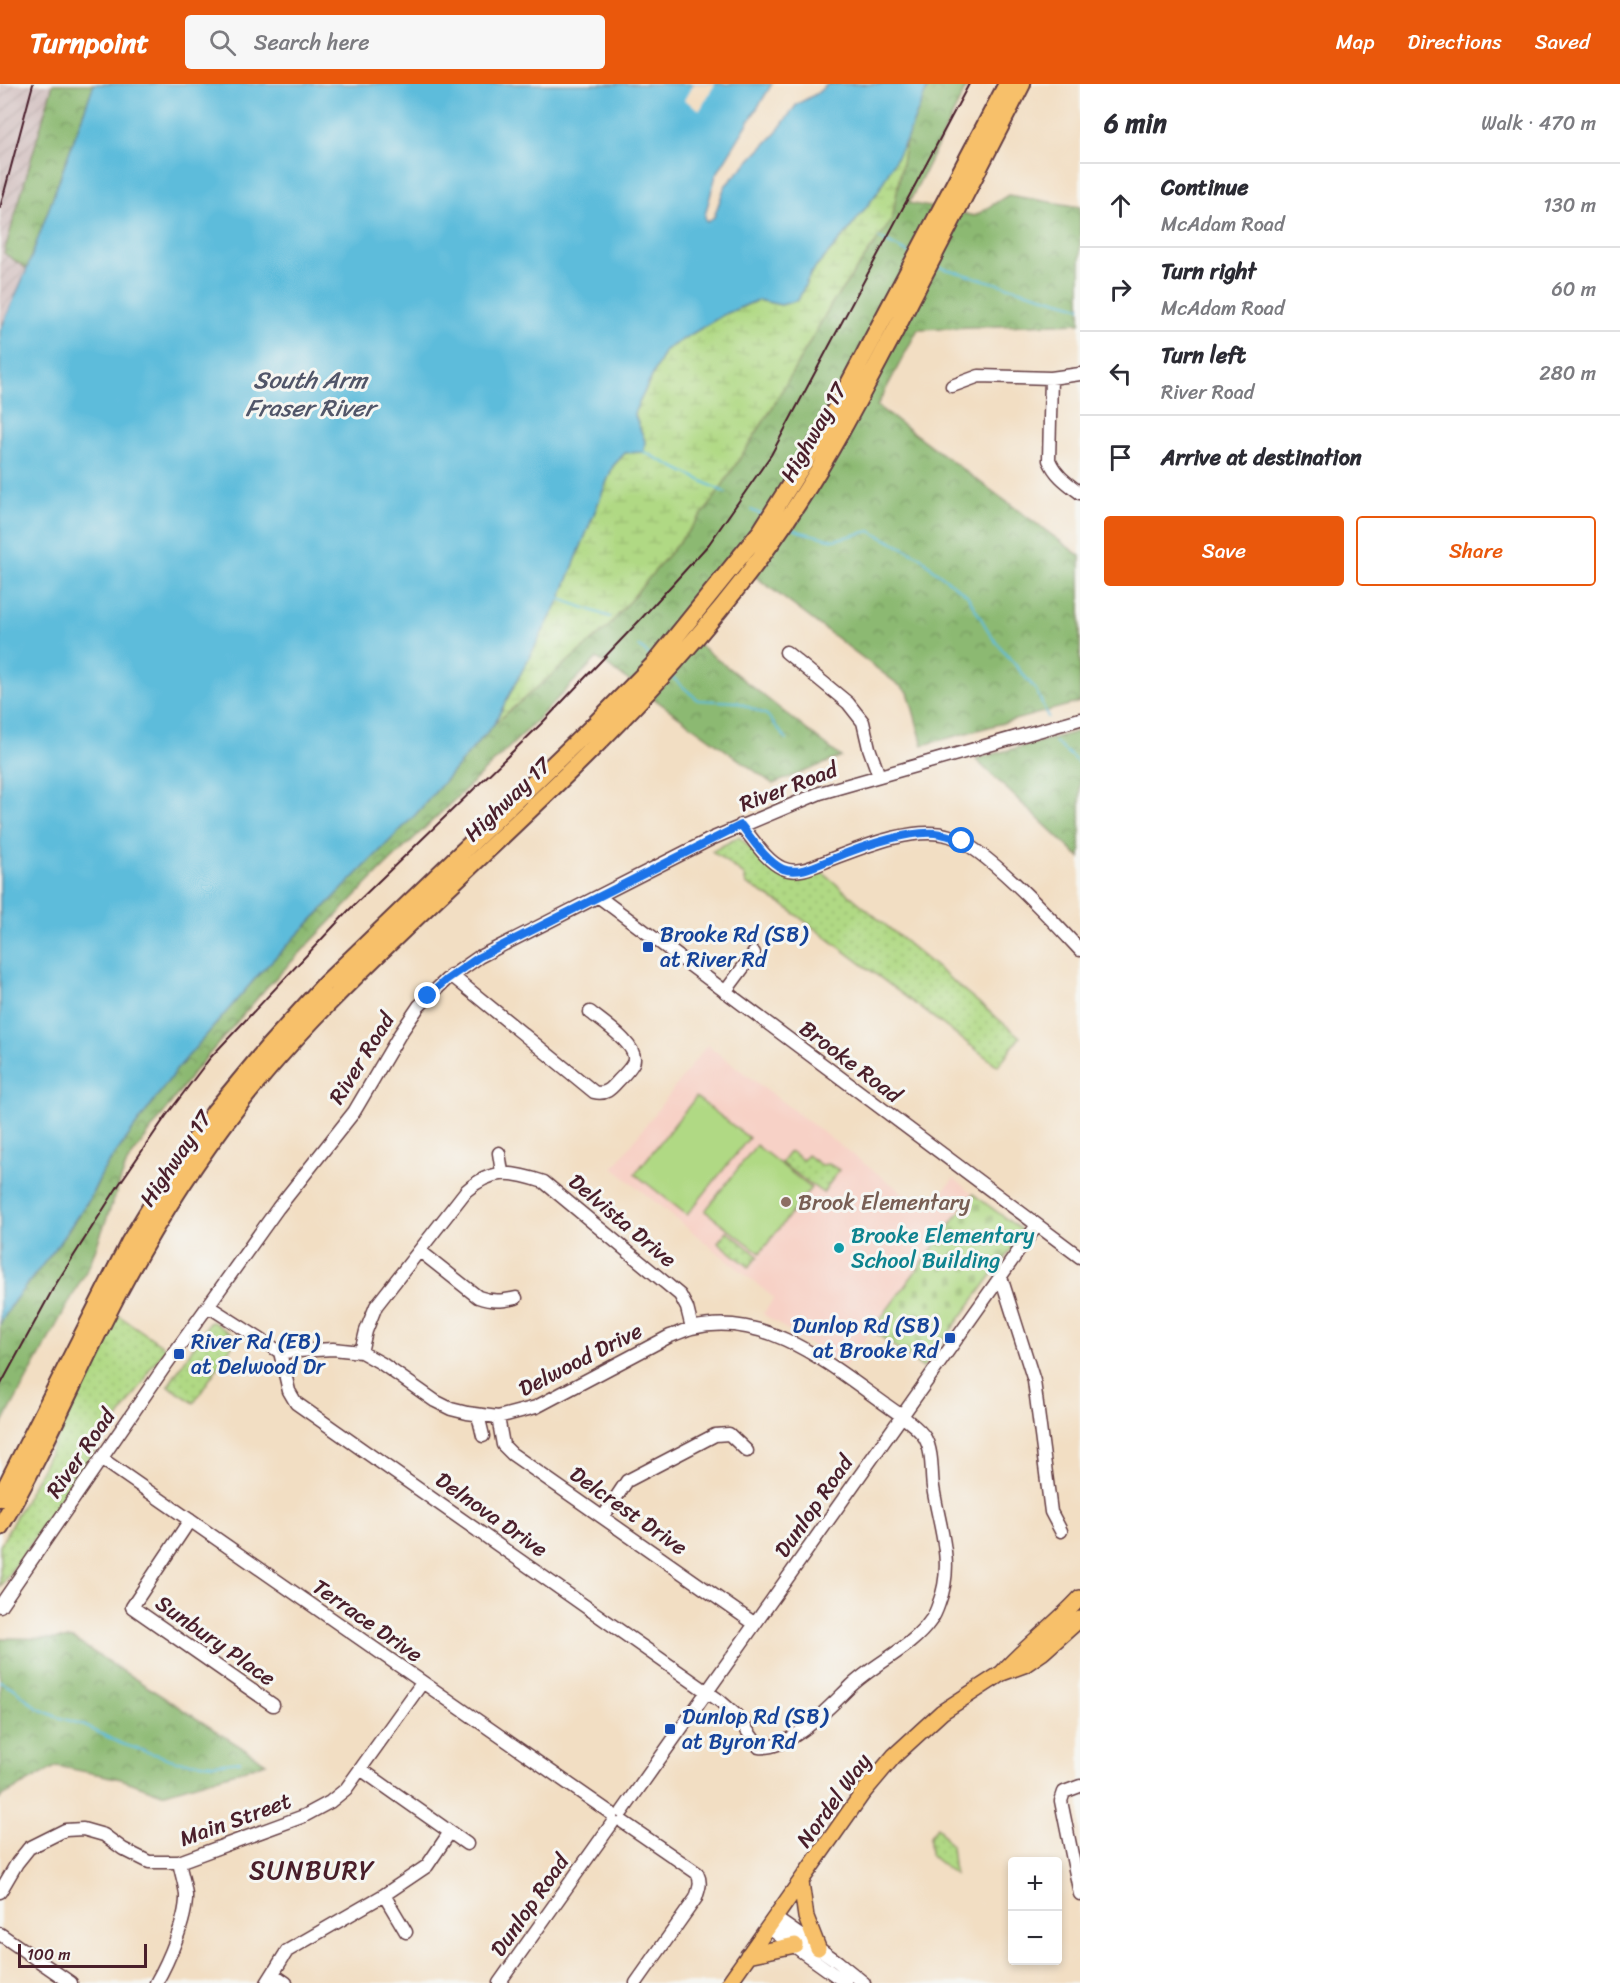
<!DOCTYPE html>
<meta charset="utf-8">
<style>
:root{--surface:#fff;--page:#f7f7f7;--text:#2b2b33;--muted:#7c7c81;--line:#e1e1e2;--accent:#ea580c}
body{margin:0;font-family:Sriracha,sans-serif;background:var(--page);color:var(--text)}
.controls{position:absolute;right:18px;bottom:18px;display:grid;overflow:hidden;border-radius:6px;box-shadow:0 3px 9px #0003}
.controls button{width:54px;height:54px;display:grid;place-items:center;padding:0;border:0;border-bottom:2px solid var(--line);background:var(--surface);color:var(--text);font:30px sans-serif}
.scale{position:absolute;left:18px;bottom:15px;width:129px;box-sizing:border-box;padding-left:6px;border:3px solid #4a1f2b;border-top:0;font-size:16px;line-height:21px;white-space:nowrap;color:#4a1f2b;-webkit-text-stroke:4px #f6f6f2;paint-order:stroke}
.stop{position:absolute;width:18px;height:18px;margin:-14px;border:4px solid #1a73e8;border-radius:50%;background:#fff}
.stop.end{background:#1a73e8;border-color:#fff;box-shadow:0 2px 6px #0008}
.list{margin:0;padding:0;list-style:none}
h2{display:flex;justify-content:space-between;align-items:center;height:78px;margin:0;padding:0 24px;font-size:26px}
h2 small{font-size:20px;font-weight:400;color:var(--muted)}
.list li{display:grid;grid-template-columns:39px 1fr auto;gap:18px;align-items:center;box-sizing:border-box;height:84px;padding:0 24px;border-top:2px solid var(--line)}
.list b{display:block;font-size:22px;white-space:nowrap}
.list p{margin:0;font-size:20px;white-space:nowrap;color:var(--muted)}
.list em{font-size:20px;font-style:normal;color:var(--muted)}
.actions{display:flex;gap:12px;padding:18px 24px}
.actions a{flex:1;padding:14px 0;border:2px solid var(--accent);border-radius:6px;text-align:center;font-size:21px;color:var(--accent)}
.actions .main{background:var(--accent);color:#fff}
.icon{flex:none;width:33px;height:33px;fill:none;stroke:currentColor;stroke-width:2;stroke-linecap:round;stroke-linejoin:round}
.map{position:relative;flex:none;width:1080px;height:1899px;overflow:hidden}
header{display:flex;align-items:center;gap:36px;box-sizing:border-box;height:84px;padding:0 30px;background:var(--accent);color:#fff}
header strong{font-size:28px}
nav{display:flex;gap:33px;margin-inline-start:auto;font-size:21px}
.search{width:420px;height:54px;background:var(--page);display:flex;align-items:center;gap:15px;box-sizing:border-box;padding:0 21px;border-radius:6px;color:var(--muted);font-size:22px}
main{display:flex}
aside{flex:1;background:var(--surface)}
.map>svg:first-child{display:block}
.built{fill:#f7d1c6}
.industrial{fill:url(#industrial-furrows)}
.green{fill:url(#green-dots);stroke:#7d7c58;stroke-width:1.5}
.forest{fill:url(#forest-crowns);stroke:#6b6c4e;stroke-width:1.5}
.wetland{fill:url(#wetland-marsh);stroke:#7d7c58;stroke-width:1.5}
.cemetery{fill:url(#cemetery-stones);stroke:#7d7c58;stroke-width:1.5}
.pitch{fill:#b0d984;stroke:#7d7c58;stroke-width:1.5}
.water{fill:#5dbcdb;stroke:#546e83;stroke-width:1.5}
.pier{fill:#f2dec3}
.lines{fill:none;stroke-linecap:round;stroke-linejoin:round}
.stream{stroke:#5dbcdb;stroke-width:2}
.minor-casing{stroke:#633c42;stroke-width:15}
.major-casing{stroke:#633c42;stroke-width:18}
.highway-casing{stroke:#633c42;stroke-width:20}
.minor{stroke:#fff;stroke-width:12}
.major{stroke:#f7c06b;stroke-width:15}
.highway{stroke:#f7c06b;stroke-width:16}
.rail{stroke:#4a1f2b;stroke-width:2}
.route{stroke:#1a73e8;stroke-width:8}
.transit-dot{fill:#1a4fb4;stroke:#f6f6f2;stroke-width:2}
.education-dot{fill:#8d6e63;stroke:#f6f6f2;stroke-width:2}
.culture-dot{fill:#0f9aa8;stroke:#f6f6f2;stroke-width:2}
.labels{text-anchor:middle;stroke-width:6;stroke-linejoin:round;paint-order:stroke}
.street-label{font-size:22px;fill:#4a1f2b;stroke:#f6f6f2}
.transit-label{font-size:22px;fill:#164399;stroke:#f6f6f2;text-anchor:start}
.education-label{font-size:22px;fill:#785e54;stroke:#f6f6f2;text-anchor:start}
.culture-label{font-size:22px;fill:#0d838f;stroke:#f6f6f2;text-anchor:start}
.water-label{font-size:24px;font-style:italic;fill:#515669;stroke:#f6f6f2}
.quarter-label{font-size:26px;letter-spacing:1.5px;fill:#4a1f2b;stroke:#f6f6f2}
</style>
<header>
<strong>Turnpoint</strong>
<div class="search"><svg class="icon" aria-label="search" viewBox="0 0 24 24"><circle cx="10" cy="10" r="6"/><path d="M15 15l6 6"/></svg>Search here</div>
<nav><a>Map</a><a>Directions</a><a>Saved</a></nav>
</header>
<main>
<div class="map">
<svg width="1080" height="1899" viewBox="0 0 1080 1899">
<defs>
<pattern id="industrial-furrows" width="10" height="10" patternUnits="userSpaceOnUse" patternTransform="scale(1.5)"><rect width="10" height="10" fill="#d2bfbf"/><path d="M-1 1l2-2M0 10L10 0M9 11l2-2" fill="none" stroke="#b6a4a4"/></pattern>
<pattern id="green-dots" width="8" height="8" patternUnits="userSpaceOnUse" patternTransform="scale(1.5)"><rect width="8" height="8" fill="#b0d984"/><path d="M2 2h.1M6 6h.1" fill="none" stroke="#99ba72" stroke-width="1.8" stroke-linecap="round"/></pattern>
<pattern id="forest-crowns" width="20" height="18" patternUnits="userSpaceOnUse" patternTransform="scale(1.5)"><rect width="20" height="18" fill="#8cb972"/><path d="M2 6a3 3 0 1 1 6 0M12 15a3 3 0 1 1 6 0" fill="none" stroke="#74965e"/></pattern>
<pattern id="wetland-marsh" width="20" height="14" patternUnits="userSpaceOnUse" patternTransform="scale(1.5)"><rect width="20" height="14" fill="#b0d984"/><path d="M1 5h8M5 5V1M11 12h8M15 12V8" fill="none" stroke="#99ba72"/></pattern>
<pattern id="cemetery-stones" width="16" height="16" patternUnits="userSpaceOnUse" patternTransform="scale(1.5)"><rect width="16" height="16" fill="#b0d984"/><path d="M2 7V4a2 2 0 0 1 4 0v3zM10 15v-3a2 2 0 0 1 4 0v3z" fill="#99ba72"/></pattern>
</defs>
<rect width="100%" height="100%" fill="#f6f6f2"/>
<filter id="ink" filterUnits="userSpaceOnUse"><feTurbulence type="fractalNoise" baseFrequency=".0167" numOctaves="2"/><feDisplacementMap in="SourceGraphic" scale="12" xChannelSelector="R" yChannelSelector="G"/><feConvolveMatrix kernelMatrix="1 2 1 2 8 2 1 2 1" color-interpolation-filters="sRGB"/></filter>
<filter id="wash" filterUnits="userSpaceOnUse"><feTurbulence type="fractalNoise" baseFrequency=".008" numOctaves="4" result="noise"/><feDisplacementMap in="SourceGraphic" scale="24" xChannelSelector="R" yChannelSelector="G"/><feGaussianBlur stdDeviation="1.35" result="paint"/><feColorMatrix in="noise" values="0 0 0 0 0 0 0 0 0 0 0 0 0 0 0 0 0 1.4 0 .05"/><feComposite in="paint" operator="in"/></filter>
<g filter="url(#wash)">
<rect width="100%" height="100%" fill="#f2dec3"/>
<path class="built" d="M707,961L926,1126L954,1094L973,1110L844,1283L763,1230L774,1214L613,1084Z"/>
<path class="industrial" d="M0,0H53L4,169L27,185L0,247Z"/>
<path class="green" d="M739,753C754,766 772,792 793,792C803,792 813,790 823,789L1020,953L998,982L783,821L746,800L744,791L712,767Z
M790,1067L803,1076L807,1071L821,1081L829,1080L839,1086L823,1109L781,1079Z
M727,1147L758,1172L749,1183L718,1158Z
M118,1231L166,1264L149,1286L145,1296L0,1503V1462L42,1384Z
M213,1238L237,1254L194,1319L168,1302L209,1239Z
M937,1743L951,1761L954,1790L930,1771V1752Z"/>
<path class="forest" d="M53,0H94L27,185L4,169Z
M929,0H968L909,119L975,132L1008,111L1080,123V239L918,245L877,322L1080,472V618L923,661L908,608L728,472L674,541L841,673L773,700L597,574L522,651L381,786L266,904L193,989L127,1079L90,1180L0,1344V1240L14,1217L55,1165L90,1115L103,1087L177,985L260,889L416,730L494,640L607,544L709,422L769,329L832,219L892,136L906,56Z
M1080,647V774L975,675Z
M0,1554L73,1555L266,1679L162,1710L121,1695L57,1682L4,1711L0,1716Z"/>
<path class="wetland" d="M906,56L892,136L832,219L769,329L709,422L607,544L494,640L560,515L613,382L625,369L645,357L634,329L665,266L723,231L758,216L781,221L798,216L811,189L848,147L877,109Z"/>
<path class="cemetery" d="M973,1110L1024,1148L923,1284L872,1246Z"/>
<path class="pitch" d="M696,1013L749,1054L687,1131L635,1090Z
M756,1061L811,1104L760,1169L705,1127Z"/>
<path class="water" d="M94,0H772L716,91L705,131V136L707,138L714,133L725,102L775,50L797,20L816,10L828,0H929L906,56L877,109L848,147L811,189L798,216L781,221L758,216L723,231L665,266L634,329L645,357L644,368L625,369L613,382L560,515L494,640L416,730L260,889L177,985L103,1087L90,1114L55,1165L14,1217L0,1240V247L27,185Z"/>
<path class="pier" d="M693,0H715L700,26L684,16Z"/>
<g class="lines">
<path class="stream" d="M879,154L909,169
M935,182L1080,223
M644,368L726,409
M751,426L762,431
M789,443L801,448L834,456L870,447L921,473L934,486L967,511L992,553L1036,606L1048,633
M560,515L610,533
M639,562L650,572
M672,593L698,616L737,618L767,631L787,656
M1055,658L1080,680
M0,1597L15,1605L37,1624L57,1633L81,1640L122,1660L176,1677L214,1680L240,1677"/>
</g>
</g>
<g filter="url(#ink)">
<g class="lines">
<defs>
<path id="minor" d="M1051,294L1049,376C1056,392 1067,399 1080,409
M952,302L979,292L1051,294L1080,290
M786,568L848,619L863,638L869,664L879,692
M741,741C753,755 765,776 782,784C800,792 818,780 834,774C865,762 917,741 950,752C986,764 1052,836 1080,866
M599,813L1080,1173
M451,891L594,1008C606,1011 611,1005 618,997C623,992 630,985 633,979C641,963 601,937 590,928
M725,908L754,869
M499,1069L502,1088
M420,1167L478,1213C492,1218 502,1217 516,1214
M1001,1193L1034,1297L1051,1428L1061,1447
M208,1222L280,1268L333,1265L361,1268L381,1279L435,1317L451,1325L467,1329L498,1333L536,1323L670,1252C677,1250 684,1246 692,1244C772,1224 841,1291 902,1332C910,1339 920,1345 925,1354C933,1368 931,1388 933,1403C939,1443 955,1479 939,1519C937,1525 935,1531 931,1536C911,1565 876,1578 851,1602C829,1623 791,1666 759,1663L736,1631L720,1617L296,1319L289,1307L280,1268
M361,1268L366,1247L376,1222L466,1107C492,1084 512,1087 544,1098L680,1211L687,1224L692,1244
M478,1331L483,1352
M498,1333L503,1361L512,1370L755,1540
M102,1375L612,1730
M603,1433L627,1397L715,1351L729,1350L747,1367
M190,1436L132,1523L273,1621
M0,1522L165,1282L278,1124L354,1028L400,950L419,922L446,896L479,873L711,755L820,709L1080,635
M1080,1702L1064,1708L1061,1717L1080,1810
M622,1728L1037,1141
M623,1738L697,1789C702,1799 699,1804 696,1814L636,1899
M450,1748L467,1760
M0,1808L17,1779L29,1764L65,1746L83,1745L104,1751L123,1765L149,1778H179L304,1732L330,1718L346,1705L422,1599
M384,1811L406,1848
M775,1834L838,1878L864,1899
M769,1844L846,1899
M0,1850L71,1899
M273,1890L286,1899
M156,1899C168,1878 187,1835 186,1811C185,1800 181,1789 179,1778
M267,1899L287,1867L384,1811L427,1782L450,1748L362,1686
M499,1899L613,1738"/>
<path id="major" d="M1002,1589C1026,1562 1055,1541 1080,1514
M801,1798L806,1833L818,1864
M748,1871L795,1861
M729,1899L862,1710L894,1672L942,1628L1002,1589L1024,1581L1043,1568L1080,1535"/>
<path id="highway" d="M0,1414L129,1159L160,1108L215,1027L268,963L325,900L594,641L653,581L761,447L824,347L1007,0
M0,1443C44,1368 77,1288 117,1211C152,1145 192,1081 238,1022C293,951 358,889 423,827C518,737 616,648 701,548C736,507 769,464 798,419C834,364 864,305 895,247C938,165 979,82 1022,0"/>
</defs>
<use href="#minor" class="minor-casing"/>
<use href="#major" class="major-casing"/>
<use href="#highway" class="highway-casing"/>
<use href="#minor" class="minor"/>
<use href="#major" class="major"/>
<use href="#highway" class="highway"/>
<path class="rail" d="M0,124L33,0
M0,1302L54,1203L120,1099L166,1032L210,974L349,826L541,640L640,536L709,460L771,371L969,0"/>
</g>
</g>
<g class="lines" filter="url(#ink)">
<path class="route" d="M428,912L446,896L479,873L741,741C752,755 766,777 783,785C799,791 817,781 832,775C861,763 904,747 935,749C945,750 953,753 962,757"/>
</g>
<g class="transit-dot">
<rect x="642" y="857" width="12" height="12" rx="3"/>
<rect x="944" y="1248" width="12" height="12" rx="3"/>
<rect x="173" y="1264" width="12" height="12" rx="3"/>
<rect x="664" y="1639" width="12" height="12" rx="3"/>
</g>
<circle class="education-dot" cx="786" cy="1118" r="6"/>
<circle class="culture-dot" cx="839" cy="1164" r="6"/>
<g class="labels">
<g class="street-label">
<text transform="translate(813 348) rotate(-60)" y="8">Highway 17</text>
<text transform="translate(788 702) rotate(-21)" y="8">River Road</text>
<text transform="translate(507 715) rotate(-44)" y="8">Highway 17</text>
<text transform="translate(361 974) rotate(-58)" y="8">River Road</text>
<text transform="translate(851 977) rotate(37)" y="8">Brooke Road</text>
<text transform="translate(175 1074) rotate(-56)" y="8">Highway 17</text>
<text transform="translate(623 1136) rotate(40)" y="8">Delvista Drive</text>
<text transform="translate(580 1275) rotate(-27)" y="8">Delwood Drive</text>
<text transform="translate(80 1369) rotate(-55)" y="8">River Road</text>
<text transform="translate(813 1422) rotate(-55)" y="8">Dunlop Road</text>
<text transform="translate(629 1426) rotate(35)" y="8">Delcrest Drive</text>
<text transform="translate(492 1430) rotate(35)" y="8">Delnova Drive</text>
<text transform="translate(368 1536) rotate(35)" y="8">Terrace Drive</text>
<text transform="translate(216 1556) rotate(35)" y="8">Sunbury Place</text>
<text transform="translate(833 1716) rotate(-54)" y="8">Nordel Way</text>
<text transform="translate(235 1735) rotate(-20)" y="8">Main Street</text>
<text transform="translate(529 1821) rotate(-55)" y="8">Dunlop Road</text>
</g>
<g class="transit-label">
<text x="660" y="858">Brooke Rd (SB)<tspan x="660" dy="25">at River Rd</tspan></text>
<text x="938" y="1249" text-anchor="end">Dunlop Rd (SB)<tspan x="938" dy="25">at Brooke Rd</tspan></text>
<text x="191" y="1265">River Rd (EB)<tspan x="191" dy="25">at Delwood Dr</tspan></text>
<text x="682" y="1640">Dunlop Rd (SB)<tspan x="682" dy="25">at Byron Rd</tspan></text>
</g>
<g class="education-label">
<text x="798" y="1126">Brook Elementary</text>
</g>
<g class="culture-label">
<text x="851" y="1159">Brooke Elementary<tspan x="851" dy="25">School Building</tspan></text>
</g>
<g class="water-label">
<text x="310" y="304">South Arm<tspan x="310" dy="28">Fraser River</tspan></text>
</g>
<g class="quarter-label">
<text x="312" y="1795">SUNBURY</text>
</g>
</g>
</svg>
<div class="controls">
<button>+</button>
<button>−</button>
</div>
<div class="scale">100 m</div>
<div class="stop" style="left:962px;top:757px"></div>
<div class="stop end" style="left:428px;top:912px"></div>
</div>
<aside>
<h2>6 min<small>Walk · 470 m</small></h2>
<ul class="list">
<li><svg class="icon" aria-label="ahead" viewBox="0 0 24 24"><path d="M12 20V5M6 11l6-6 6 6"/></svg><div><b>Continue</b><p>McAdam Road</p></div><em>130 m</em></li>
<li><svg class="icon" aria-label="right" viewBox="0 0 24 24"><path d="M7 20v-9h11M14 6l5 5-5 5"/></svg><div><b>Turn right</b><p>McAdam Road</p></div><em>60 m</em></li>
<li><svg class="icon" aria-label="left" viewBox="0 0 24 24"><path d="M17 20v-9H6M10 6l-5 5 5 5"/></svg><div><b>Turn left</b><p>River Road</p></div><em>280 m</em></li>
<li><svg class="icon" aria-label="arrive" viewBox="0 0 24 24"><path d="M6 21V4h12l-3 4 3 4H6"/></svg><div><b>Arrive at destination</b></div></li>
</ul>
<div class="actions"><a class="main">Save</a><a>Share</a></div>
</aside>
</main>
